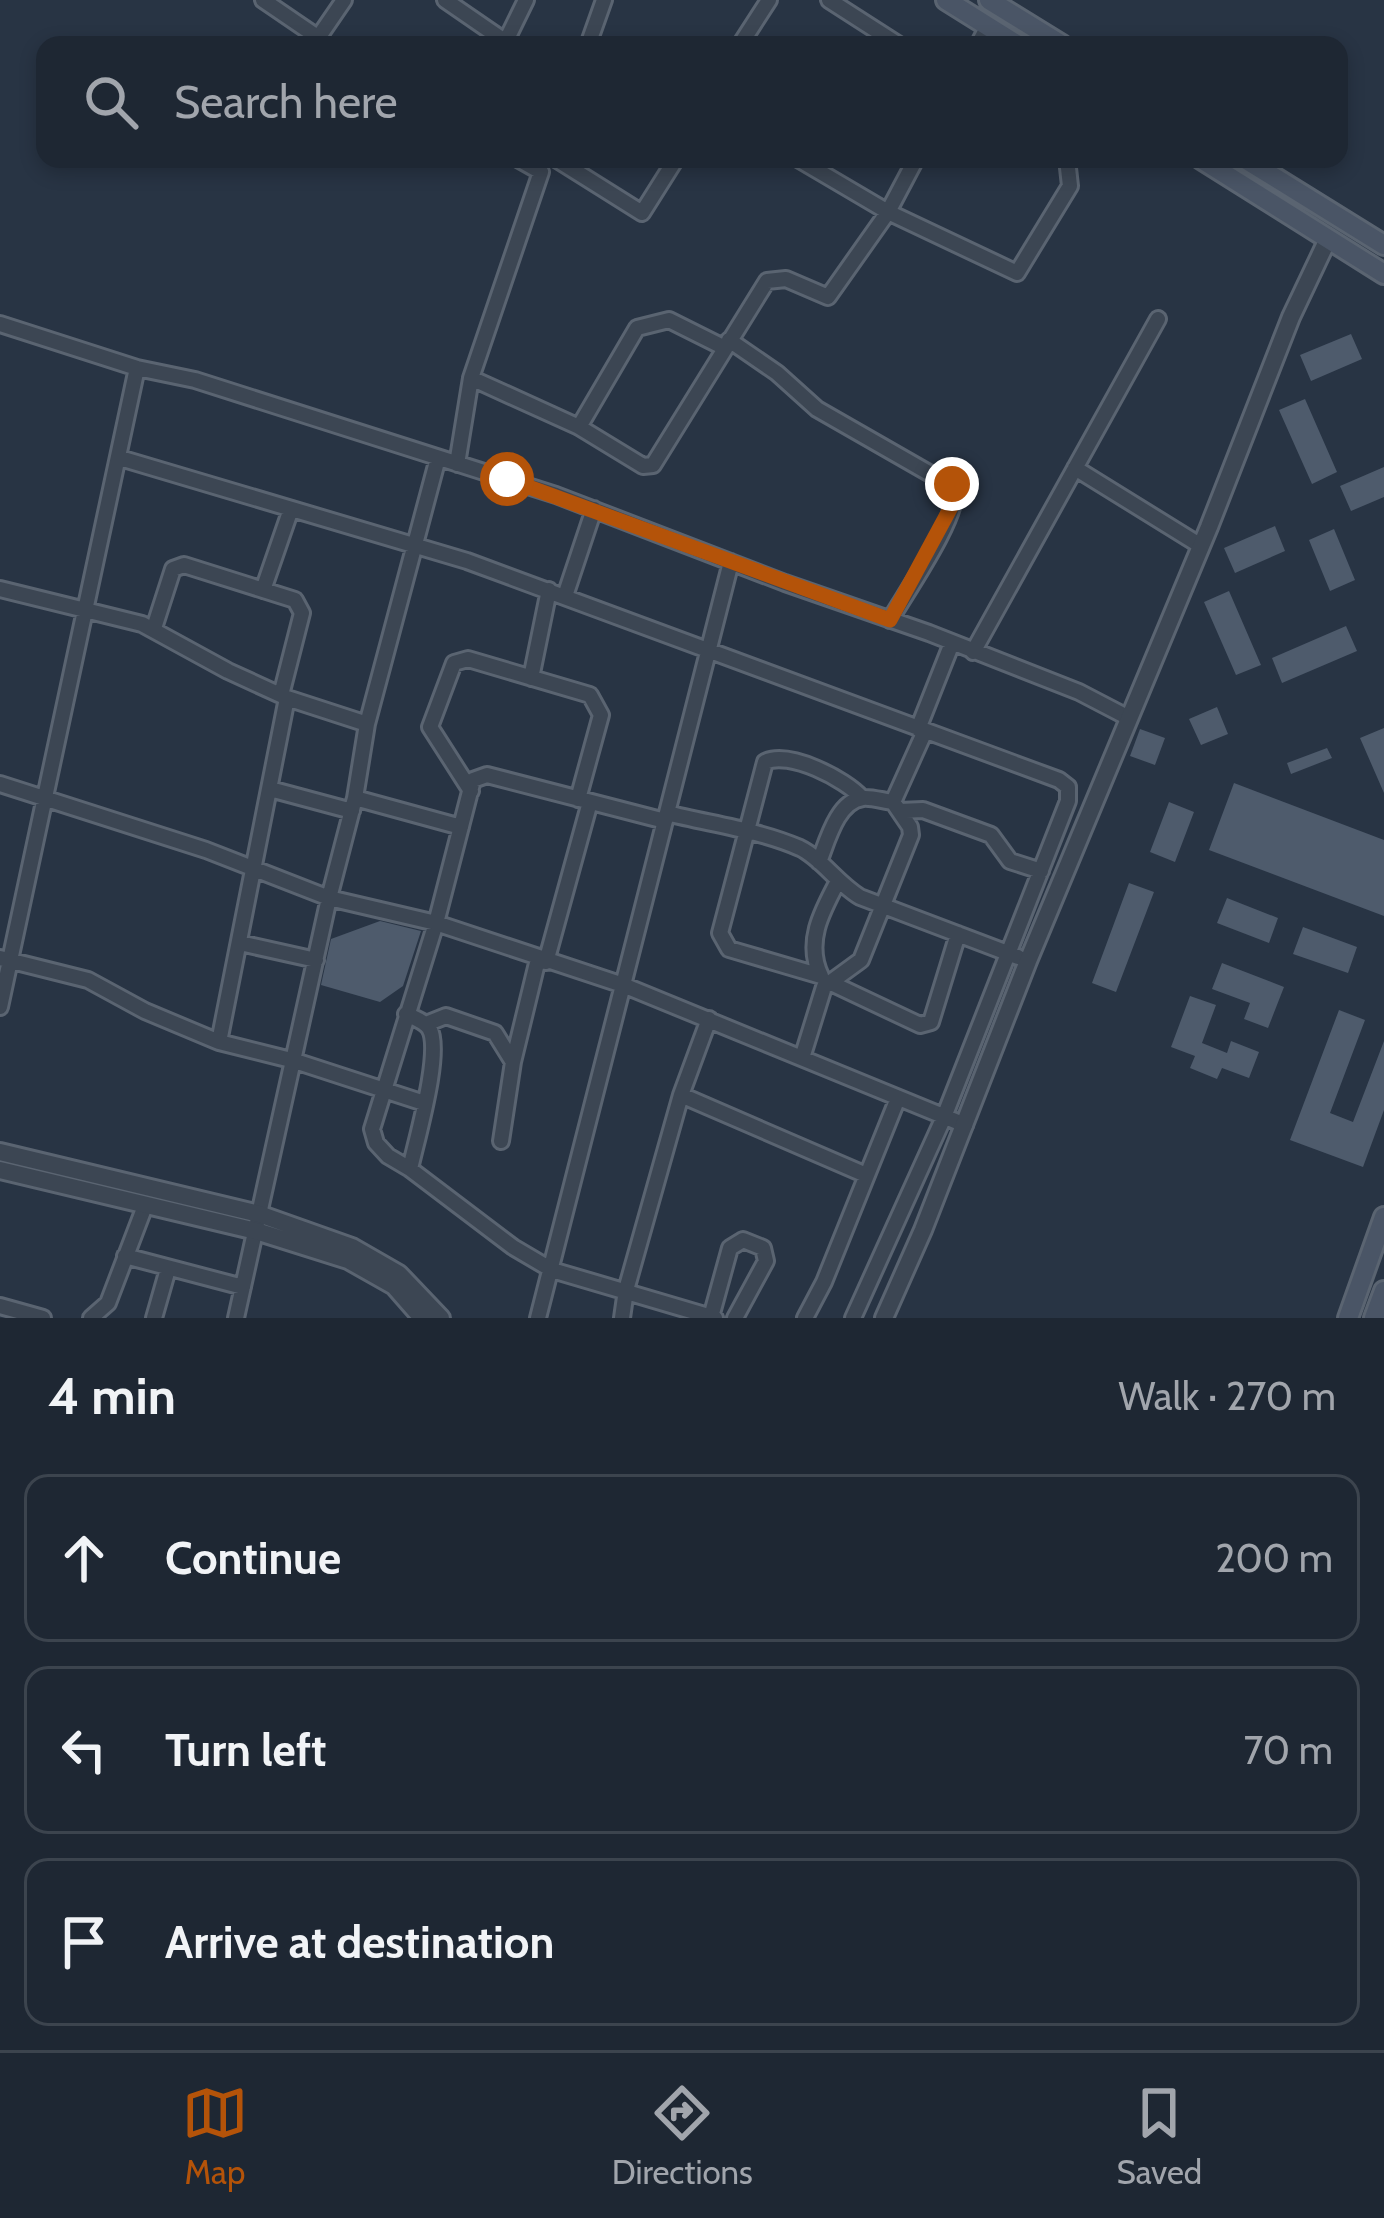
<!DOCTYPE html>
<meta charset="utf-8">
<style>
:root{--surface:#1e2733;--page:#2b333f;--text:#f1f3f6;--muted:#a1a5ac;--line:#3c444e;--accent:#b45309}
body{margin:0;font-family:Cabin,sans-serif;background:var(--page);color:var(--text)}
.stop{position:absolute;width:36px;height:36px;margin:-27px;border:9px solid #b45309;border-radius:50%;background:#fff}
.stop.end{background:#b45309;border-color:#fff;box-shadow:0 3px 12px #0008}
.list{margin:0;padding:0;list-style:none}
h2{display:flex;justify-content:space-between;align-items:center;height:156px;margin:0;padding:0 48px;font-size:51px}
h2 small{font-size:39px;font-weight:400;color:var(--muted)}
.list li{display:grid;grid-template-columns:78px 1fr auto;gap:36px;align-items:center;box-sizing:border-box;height:168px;margin:0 24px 24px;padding:0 24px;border:3px solid var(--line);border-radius:24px}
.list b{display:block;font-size:45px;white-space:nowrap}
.list em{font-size:39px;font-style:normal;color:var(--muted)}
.icon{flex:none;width:66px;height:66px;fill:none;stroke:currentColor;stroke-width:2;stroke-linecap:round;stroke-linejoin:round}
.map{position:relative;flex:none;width:1384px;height:1318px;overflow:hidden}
.search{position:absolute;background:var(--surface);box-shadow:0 6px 18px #0003;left:36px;right:36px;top:36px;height:132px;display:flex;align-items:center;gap:30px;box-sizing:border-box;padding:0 42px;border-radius:24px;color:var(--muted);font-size:45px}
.sheet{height:732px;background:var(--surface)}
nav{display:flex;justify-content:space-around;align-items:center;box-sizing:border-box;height:168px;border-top:3px solid var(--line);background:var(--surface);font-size:33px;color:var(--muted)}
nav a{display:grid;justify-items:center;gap:6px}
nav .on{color:var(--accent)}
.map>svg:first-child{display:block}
.building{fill:#4e5b6c}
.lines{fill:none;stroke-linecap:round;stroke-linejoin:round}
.minor-casing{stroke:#5a6471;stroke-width:20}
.tertiary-casing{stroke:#5a6471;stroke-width:22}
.secondary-casing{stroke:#5a6471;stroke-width:24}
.minor{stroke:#3c4653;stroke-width:14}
.tertiary{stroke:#3c4653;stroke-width:16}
.secondary{stroke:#4a5566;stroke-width:18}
.route{stroke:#b45309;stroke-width:15}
</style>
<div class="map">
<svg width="1384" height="1318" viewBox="0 0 1384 1318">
<rect width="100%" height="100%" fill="#283444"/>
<path class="building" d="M1351,334L1362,359L1311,381L1300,355Z
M1305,399L1337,472L1312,484L1279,410Z
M1384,467V497L1351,511L1340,486Z
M1275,526L1285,551L1235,573L1224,548Z
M1334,529L1355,580L1330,591L1309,540Z
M1229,591L1261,665L1236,675L1204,602Z
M1346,626L1357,651L1282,683L1272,658Z
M1217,707L1228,734L1201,745L1189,719Z
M1384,728V793L1360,738Z
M1140,729L1165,738L1155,765L1130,756Z
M1327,748L1332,758L1291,774L1287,763Z
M1234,783L1384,840V916L1209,850Z
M1169,802L1194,812L1175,862L1150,852Z
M1129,883L1154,892L1116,992L1092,983Z
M1227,898L1278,918L1269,943L1217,923Z
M380,921L421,931L403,986L380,1002L321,985L331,939Z
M1303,927L1357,947L1348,973L1293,954Z
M1222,963L1284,987L1268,1028L1244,1019L1250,1003L1212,989Z
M1190,996L1216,1005L1202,1043L1227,1053L1231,1041L1259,1052L1249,1078L1222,1068L1217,1079L1190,1068L1195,1056L1171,1047Z
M1339,1010L1365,1020L1330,1113L1353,1122L1384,1041V1110L1363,1167L1290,1140Z"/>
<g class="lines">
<defs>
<path id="minor" d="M263,0L329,45
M445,0L506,42
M829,0L899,45
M318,38L344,0
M504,45L526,0
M588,45L604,0
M740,45L769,0
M978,45L988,26
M556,159L642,213L676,159
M798,159L888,212L916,159
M0,324L137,368L195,380L556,495L785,583L929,633L1079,692L1127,717
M729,340L777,373L817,409L955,488C959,517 906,592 890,620
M471,378L579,427L643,466L653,465L767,281L786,279L828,297L888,212L1017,273L1070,186L1067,159
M579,427L637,328L669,320L725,348
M120,458L467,561L1059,780L1068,787V801L944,1117L853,1318
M457,464L471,378L541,172L518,159
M1075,468L1201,546
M0,589L142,624L228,671L287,698L367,724
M263,590L291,509
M565,596L594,509
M154,628L173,569L184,565L295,600L302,613L281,695
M973,652L1158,319
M531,678L549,590
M918,729L952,643
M0,784L206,850L329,898L436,923L623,985L965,1125
M270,789L352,811
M471,791L430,727L454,663L468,659L590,695L601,715L578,799
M355,798L461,827
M893,802L925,731
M900,811L923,810L991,835L1010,861L1041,871
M667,813C710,824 759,830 800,848C821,858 838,884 860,897L1018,957
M665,821L487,775L473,780L436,923L372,1129L376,1143L388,1156L410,1169L513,1247L552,1270L715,1318
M240,943L316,960
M0,958L88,980L145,1011L219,1042L295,1061L424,1103
M546,962L590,802
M821,976L729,949L720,933L765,762C789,750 845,779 862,798
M821,976C805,943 821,913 837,883
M831,983L920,1025L931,1022L958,934
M0,1007L137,368
M406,1014C414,1018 424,1021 429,1028C443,1050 416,1141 410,1169
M426,1024L446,1016L495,1033L513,1062
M219,1042L287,698
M802,1058L824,987L861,960L911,835L910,827L893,802C884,801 871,797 863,798C837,801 827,842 819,862
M681,1095L866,1175
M501,1141L513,1062L538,959
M125,1256L243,1287
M0,1306L43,1318
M711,1317L730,1248L743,1240L763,1248L766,1261L735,1318
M91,1318L108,1303L145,1206
M154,1318L168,1269
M236,1318L329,898L355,798L367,724L438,458
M538,1318L731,562
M622,1318L626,1290L681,1095L709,1019
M805,1318L824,1282L898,1098"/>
<path id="tertiary" d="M0,1152L259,1214L352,1247L399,1274L441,1318
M0,1170L256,1231L348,1260L394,1286L422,1318
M884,1318L923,1230L1028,961L1209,527L1291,317L1328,239"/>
<path id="secondary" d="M946,0L1018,45
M989,0L1062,45
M1201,159L1384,274
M1245,159L1384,245
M1348,1318L1384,1217
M1374,1318L1384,1291"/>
</defs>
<use href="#minor" class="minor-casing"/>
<use href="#tertiary" class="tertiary-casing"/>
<use href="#secondary" class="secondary-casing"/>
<use href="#minor" class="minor"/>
<use href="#tertiary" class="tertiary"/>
<use href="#secondary" class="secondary"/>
</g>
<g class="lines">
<path class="route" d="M507,479L890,620L957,496L952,484"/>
</g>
</svg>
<div class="stop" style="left:507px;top:479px"></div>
<div class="stop end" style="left:952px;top:484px"></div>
<div class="search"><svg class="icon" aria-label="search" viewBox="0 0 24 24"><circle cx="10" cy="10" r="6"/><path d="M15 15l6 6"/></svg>Search here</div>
</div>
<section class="sheet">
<h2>4 min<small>Walk · 270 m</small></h2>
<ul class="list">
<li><svg class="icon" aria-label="ahead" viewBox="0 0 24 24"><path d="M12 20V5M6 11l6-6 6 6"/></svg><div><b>Continue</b></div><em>200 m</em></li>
<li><svg class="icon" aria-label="left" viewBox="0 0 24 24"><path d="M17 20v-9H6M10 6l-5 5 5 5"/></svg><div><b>Turn left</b></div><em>70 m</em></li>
<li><svg class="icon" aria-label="arrive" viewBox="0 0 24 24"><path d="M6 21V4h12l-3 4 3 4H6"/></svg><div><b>Arrive at destination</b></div></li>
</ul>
</section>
<nav>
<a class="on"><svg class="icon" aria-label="map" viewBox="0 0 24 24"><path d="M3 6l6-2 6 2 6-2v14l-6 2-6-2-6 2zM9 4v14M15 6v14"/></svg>Map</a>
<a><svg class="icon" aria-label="directions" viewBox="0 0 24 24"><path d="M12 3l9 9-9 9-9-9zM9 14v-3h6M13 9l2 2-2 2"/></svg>Directions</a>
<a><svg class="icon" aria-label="saved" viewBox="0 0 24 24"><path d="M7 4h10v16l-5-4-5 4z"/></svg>Saved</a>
</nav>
